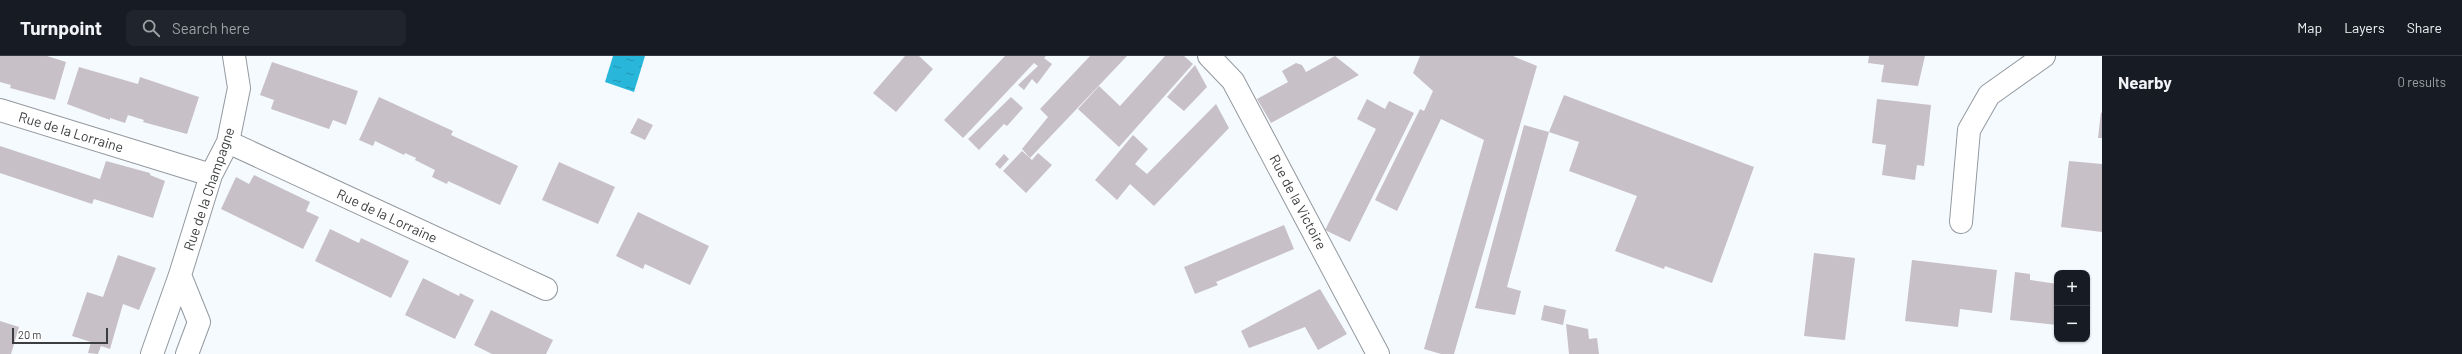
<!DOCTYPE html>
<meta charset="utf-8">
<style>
:root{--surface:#171b24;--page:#20242c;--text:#f1f3f6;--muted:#9ea1a6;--line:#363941}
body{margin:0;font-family:Barlow,sans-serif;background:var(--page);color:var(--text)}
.controls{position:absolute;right:12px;bottom:12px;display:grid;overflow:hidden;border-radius:8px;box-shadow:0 1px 3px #0004}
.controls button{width:36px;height:36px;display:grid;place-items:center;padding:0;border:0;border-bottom:1px solid var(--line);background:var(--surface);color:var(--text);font:20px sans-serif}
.scale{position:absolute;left:12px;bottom:10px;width:96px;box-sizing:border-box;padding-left:4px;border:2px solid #3b3d3f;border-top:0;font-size:11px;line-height:14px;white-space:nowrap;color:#3b3d3f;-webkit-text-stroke:3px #fff;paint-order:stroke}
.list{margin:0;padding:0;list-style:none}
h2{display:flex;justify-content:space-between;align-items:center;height:52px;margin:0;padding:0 16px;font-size:17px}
h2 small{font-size:13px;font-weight:400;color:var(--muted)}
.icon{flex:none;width:22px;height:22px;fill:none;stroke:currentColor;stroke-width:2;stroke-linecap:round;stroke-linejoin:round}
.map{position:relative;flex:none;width:2102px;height:298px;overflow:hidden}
header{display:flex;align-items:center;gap:24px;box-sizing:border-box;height:56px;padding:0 20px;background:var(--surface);border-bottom:1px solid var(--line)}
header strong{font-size:19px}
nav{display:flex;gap:22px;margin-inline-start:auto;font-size:14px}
.search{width:280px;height:36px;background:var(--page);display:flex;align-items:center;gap:10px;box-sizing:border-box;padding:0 14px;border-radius:8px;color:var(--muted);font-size:15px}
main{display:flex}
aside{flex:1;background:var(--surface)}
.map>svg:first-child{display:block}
.water{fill:url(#water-ripples)}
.building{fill:#c7c0c6}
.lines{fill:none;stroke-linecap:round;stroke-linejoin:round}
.minor-casing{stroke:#93999e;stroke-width:24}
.minor{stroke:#fff;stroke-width:22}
.labels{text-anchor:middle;stroke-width:3.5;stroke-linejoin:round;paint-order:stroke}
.street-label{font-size:14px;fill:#3b3d3f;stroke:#fff}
</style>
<header>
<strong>Turnpoint</strong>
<div class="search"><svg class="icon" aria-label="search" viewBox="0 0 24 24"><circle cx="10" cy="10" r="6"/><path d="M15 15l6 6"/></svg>Search here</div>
<nav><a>Map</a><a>Layers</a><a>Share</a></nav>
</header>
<main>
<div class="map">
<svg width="2102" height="298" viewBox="0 0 2102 298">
<defs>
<pattern id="water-ripples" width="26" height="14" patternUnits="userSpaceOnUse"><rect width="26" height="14" fill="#28b7da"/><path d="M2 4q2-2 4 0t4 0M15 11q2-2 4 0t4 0" fill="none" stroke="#2496b2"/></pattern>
</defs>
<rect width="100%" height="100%" fill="#f5faff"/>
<path class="water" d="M613,0H645L634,36L605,26Z"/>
<path class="building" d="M0,0H47L66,6L55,44L10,32L11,29L0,26Z
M905,0H919L933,13L896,56L873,37Z
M1005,0H1046L1044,2L1052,8L1037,28L1032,23L1024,34L1018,29L1038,10L1034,7L963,82L944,64Z
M1090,0H1127L1030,102L1022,93L1048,61L1040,53Z
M1165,0H1184L1193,8L1119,91L1078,53L1099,30L1120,50Z
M1335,0L1359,19L1271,67L1257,43L1288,26L1282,15L1296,7L1302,9L1306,16Z
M1420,0H1513L1537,10L1454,298H1441L1424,293L1484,84L1441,63L1397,155L1375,144L1420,53L1424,55L1433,35L1413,17Z
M1869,0H1925L1918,30L1881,26L1884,9L1868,7Z
M272,6L358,35L346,69L333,64L329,73L271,53L274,44L260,39Z
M1195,9L1207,31L1184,55L1167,41Z
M79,11L138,28L140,21L199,41L187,78L143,66L144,64L128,59L125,67L110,62V64L67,48Z
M1564,39L1754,111L1712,227L1665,210L1664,213L1615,195L1637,140L1569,115L1579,86L1549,76Z
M379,41L453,75L451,79L518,110L500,149L448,125L447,128L432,121L435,114L415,104L416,102L405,97L404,99L375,85L373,90L359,84Z
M1011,41L1023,52L1007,70L1004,68L979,94L968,83Z
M1367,43L1385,53L1389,45L1414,57L1350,186L1325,174L1376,73L1357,63Z
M1877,43L1931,49L1924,110L1917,109L1915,124L1882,119L1886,89L1872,87Z
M1216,48L1229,72L1154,150L1130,128L1117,144L1095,124L1133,79L1148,93L1135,108L1147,118Z
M2101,56L2102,57V82H2098Z
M638,62L653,69L645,84L630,77Z
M1524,69L1549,76L1507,231L1521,235L1515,259L1475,252Z
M0,90L100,123L106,105L150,117V119L165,125L153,162L94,143L92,148L0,117Z
M1022,95L1032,104L1038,97L1052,109L1026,137L1003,115Z
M1004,98L1009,103L1000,113L995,108Z
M2069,105L2102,108V176L2061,171Z
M559,106L615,131L598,168L542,144Z
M254,119L310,146L306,155L319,161L303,193L221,153L236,121L249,128Z
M638,156L709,190L690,229L645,208L643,213L616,200Z
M1284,169L1294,193L1216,226L1218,229L1195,238L1184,211Z
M330,173L359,187L361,182L409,205L391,242L315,205Z
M1814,197L1855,202L1845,284L1804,280Z
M118,199L156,212L139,254L123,248L110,293L101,290L98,298L88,297L91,286L72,280L87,236L103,241Z
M1912,204L1997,214L1992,257L1960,253L1958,271L1905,265Z
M2015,216L2030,218V224L2057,228V269L2010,264Z
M423,222L459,240L460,237L474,244L455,283L405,259Z
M1320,233L1347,278L1318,294L1305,271L1249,292L1241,275Z
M1544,249L1566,254L1563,269L1541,264Z
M491,254L553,284L546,298H492L474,289Z
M0,265L19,271L11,298H0Z
M1566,268L1588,273L1589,283L1597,282L1599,298H1569Z"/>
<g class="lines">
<defs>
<path id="minor" d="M1209,0L1233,25L1378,298
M0,54L211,119
M228,86L546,233
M1961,166L1969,74L1989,39L2044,0
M180,219L199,266L187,298
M152,298L180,219L211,119L228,86L239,32L234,0"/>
</defs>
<use href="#minor" class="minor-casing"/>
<use href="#minor" class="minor"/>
</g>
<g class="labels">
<g class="street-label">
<text transform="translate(71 76) rotate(17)" y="5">Rue de la Lorraine</text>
<text transform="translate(209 133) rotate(-71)" y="5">Rue de la Champagne</text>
<text transform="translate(1298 146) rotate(62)" y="5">Rue de la Victoire</text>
<text transform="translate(387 160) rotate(25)" y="5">Rue de la Lorraine</text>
</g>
</g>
</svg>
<div class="controls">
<button>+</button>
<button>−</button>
</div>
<div class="scale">20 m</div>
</div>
<aside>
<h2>Nearby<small>0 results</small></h2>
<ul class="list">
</ul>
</aside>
</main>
